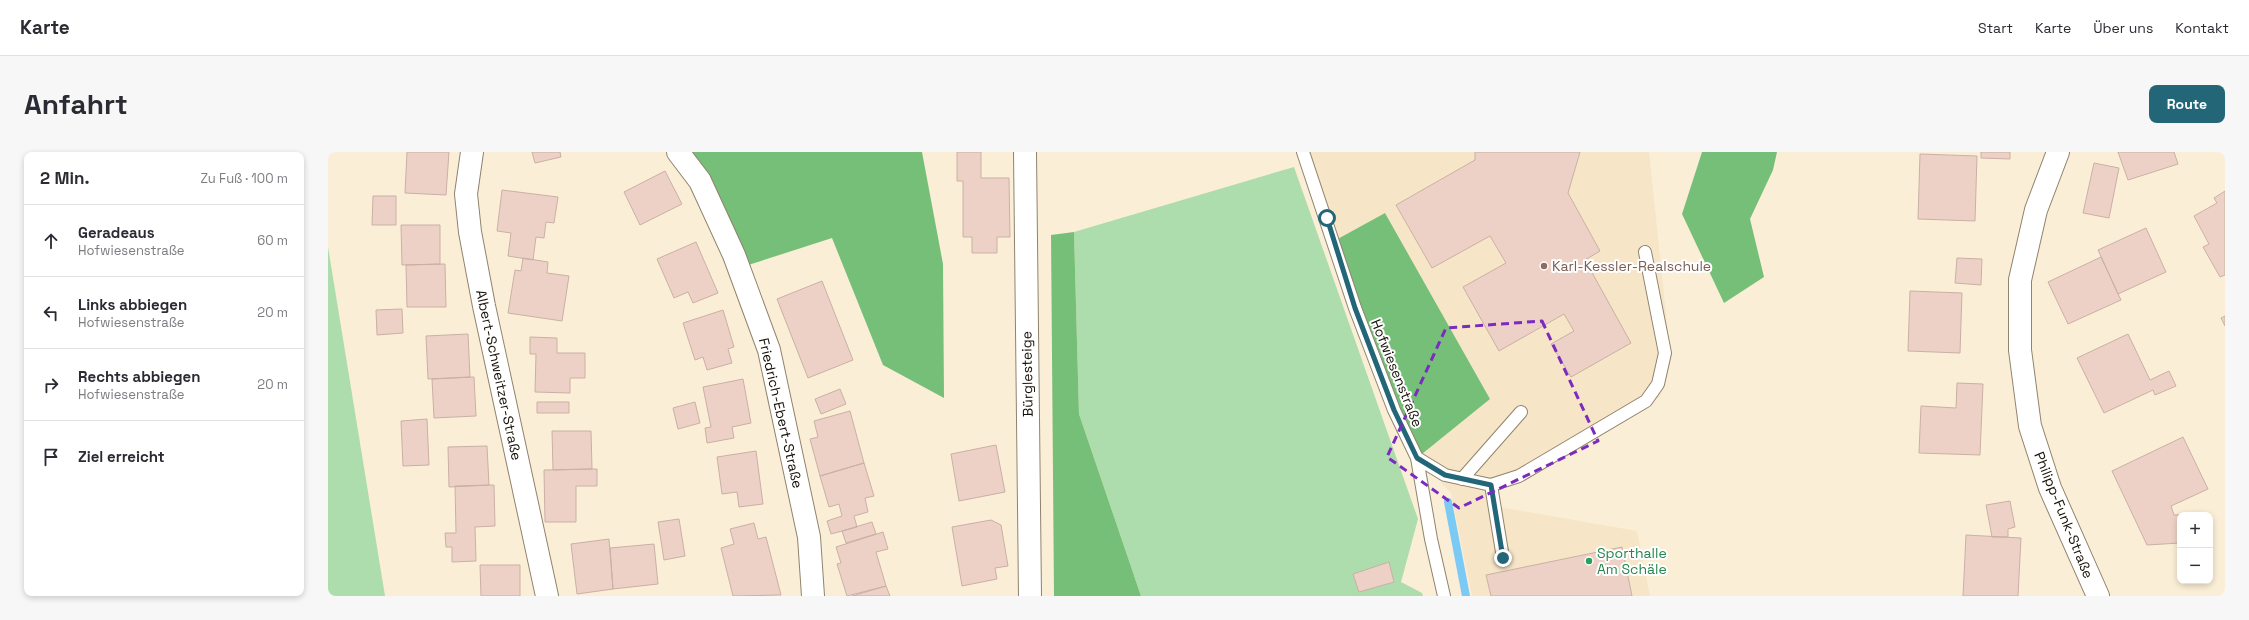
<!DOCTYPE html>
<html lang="de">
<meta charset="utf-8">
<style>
:root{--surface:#fff;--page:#f7f7f7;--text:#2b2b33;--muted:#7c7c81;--line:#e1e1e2;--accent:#226678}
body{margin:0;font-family:"Space Grotesk",sans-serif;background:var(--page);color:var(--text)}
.controls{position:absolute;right:12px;bottom:12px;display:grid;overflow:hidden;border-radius:8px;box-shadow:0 2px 6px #0003}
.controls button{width:36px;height:36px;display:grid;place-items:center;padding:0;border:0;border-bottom:1px solid var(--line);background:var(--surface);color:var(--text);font:20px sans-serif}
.stop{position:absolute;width:12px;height:12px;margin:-9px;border:3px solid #226678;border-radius:50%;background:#fff}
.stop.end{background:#226678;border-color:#fff;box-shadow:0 1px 4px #0008}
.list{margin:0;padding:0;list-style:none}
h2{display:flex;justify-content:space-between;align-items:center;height:52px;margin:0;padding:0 16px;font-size:17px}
h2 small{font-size:13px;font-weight:400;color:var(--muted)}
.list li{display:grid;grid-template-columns:26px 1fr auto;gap:12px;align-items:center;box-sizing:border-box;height:72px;padding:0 16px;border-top:1px solid var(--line)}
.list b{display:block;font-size:15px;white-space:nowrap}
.list p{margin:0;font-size:13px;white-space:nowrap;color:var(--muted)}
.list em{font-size:13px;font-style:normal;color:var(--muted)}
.icon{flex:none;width:22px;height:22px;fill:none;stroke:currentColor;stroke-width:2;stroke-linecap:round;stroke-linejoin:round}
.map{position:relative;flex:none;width:1897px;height:444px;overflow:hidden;border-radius:8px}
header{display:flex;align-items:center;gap:24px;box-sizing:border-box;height:56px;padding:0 20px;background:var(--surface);border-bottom:1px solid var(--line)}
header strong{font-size:19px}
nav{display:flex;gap:22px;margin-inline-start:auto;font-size:14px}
.intro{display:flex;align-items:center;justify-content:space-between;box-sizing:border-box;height:96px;padding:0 24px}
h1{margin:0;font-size:28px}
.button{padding:10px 18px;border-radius:8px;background:var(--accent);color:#fff;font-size:14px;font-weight:700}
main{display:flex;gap:24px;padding:0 24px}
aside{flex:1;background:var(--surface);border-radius:8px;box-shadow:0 2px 6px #0003}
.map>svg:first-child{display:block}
.built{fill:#f6e5c6}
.green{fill:#addcad}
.forest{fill:#76bf78}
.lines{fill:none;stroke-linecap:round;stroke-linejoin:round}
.stream{stroke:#7bcaf5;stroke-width:8}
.building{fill:#edd1c6;stroke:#cab0a4}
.lane-casing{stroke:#90836e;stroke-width:14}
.street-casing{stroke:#90836e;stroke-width:24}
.lane{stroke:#fff;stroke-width:12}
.street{stroke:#fff;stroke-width:22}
.route{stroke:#226678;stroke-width:5}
.marked{fill:none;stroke:#7b2cbf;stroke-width:3;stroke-dasharray:8 5;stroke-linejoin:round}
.education-dot{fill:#8d6e63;stroke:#fff;stroke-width:1.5}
.leisure-dot{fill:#2e9e5b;stroke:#fff;stroke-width:1.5}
.labels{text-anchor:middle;stroke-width:4;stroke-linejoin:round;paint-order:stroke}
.education-label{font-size:14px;fill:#785e54;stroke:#fff;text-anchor:start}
.street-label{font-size:14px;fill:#161109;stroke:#fff}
.leisure-label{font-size:14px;fill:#27864d;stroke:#fff;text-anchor:start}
</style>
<header>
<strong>Karte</strong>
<nav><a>Start</a><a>Karte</a><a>Über uns</a><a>Kontakt</a></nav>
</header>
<div class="intro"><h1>Anfahrt</h1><a class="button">Route</a></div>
<main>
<aside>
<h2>2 Min.<small>Zu Fuß · 100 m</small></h2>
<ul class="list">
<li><svg class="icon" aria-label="ahead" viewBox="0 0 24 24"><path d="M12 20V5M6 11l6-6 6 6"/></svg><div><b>Geradeaus</b><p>Hofwiesenstraße</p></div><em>60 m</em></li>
<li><svg class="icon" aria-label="left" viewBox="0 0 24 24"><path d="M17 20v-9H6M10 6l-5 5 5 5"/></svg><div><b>Links abbiegen</b><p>Hofwiesenstraße</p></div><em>20 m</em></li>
<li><svg class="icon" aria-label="right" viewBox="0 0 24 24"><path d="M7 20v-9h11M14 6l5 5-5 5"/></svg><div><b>Rechts abbiegen</b><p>Hofwiesenstraße</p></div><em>20 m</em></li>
<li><svg class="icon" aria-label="arrive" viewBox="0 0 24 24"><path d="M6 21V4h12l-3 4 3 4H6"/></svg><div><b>Ziel erreicht</b></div></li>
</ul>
</aside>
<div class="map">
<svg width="1897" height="444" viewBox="0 0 1897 444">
<rect width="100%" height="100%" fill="#fbeed6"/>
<path class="built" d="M975,0H1321L1342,201L1332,245L1169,336L1171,355L1309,379L1322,444H1144L1123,341L1089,306L1162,247L1057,61L1006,89Z"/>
<path class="green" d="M966,15L1090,367L1073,430L1094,441L1095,444H813L751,262L746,80Z
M0,95L57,444H0Z"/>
<path class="forest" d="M350,0H594L615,112L616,246L555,213L504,86L411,116Z
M1374,0H1449L1445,18L1422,67L1436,125L1396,151L1354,62Z
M1057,61L1162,247L1089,306L1006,89Z
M746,80L751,262L813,444H726L723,83Z"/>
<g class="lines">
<path class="stream" d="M1120,350L1138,444"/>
</g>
<path class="building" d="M79,0H121L118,43L77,41Z
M204,0H232L233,5L207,11Z
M629,0H653V26H681L682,85H669V101H644V85H635V29H629Z
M1147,0H1252L1240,41L1272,99L1257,108L1303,191L1243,225L1223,192L1246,179L1236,162L1171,199L1135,135L1178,111L1162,84L1104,116L1068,53L1147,8Z
M1653,0H1682V7L1653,6Z
M1790,0H1846L1850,12L1800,28Z
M1592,2L1649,4L1647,69L1590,67Z
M1766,11L1791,16L1781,66L1755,61Z
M337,19L354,52L312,73L296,40Z
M174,38L230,45L226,71L218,70L216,86L208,85L205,108L180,104L183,81L169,79Z
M1897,39V123L1892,125L1875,95L1881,92L1866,64L1889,51L1886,46Z
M45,44H68V73H44Z
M73,73H112V112L74,113Z
M1818,76L1838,120L1790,142L1770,98Z
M368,90L390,141L365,151L360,140L346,146L329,107Z
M1773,105L1793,148L1740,172L1720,130Z
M195,106L220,110L219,121L241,124L234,169L180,161L187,118L193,119Z
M1629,106L1654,107L1653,133L1627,131Z
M117,112L118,155H79L78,113Z
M494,129L525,208L480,226L449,147Z
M1582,139L1634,141L1632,201L1580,199Z
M74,157L75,181L49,183L48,158Z
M395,158L406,195L400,197L404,211L379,218L375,205L367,208L355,171Z
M1897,164V174L1893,166Z
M140,182L142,225L100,227L98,184Z
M1800,182L1822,228L1841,219L1848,234L1827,243L1825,238L1776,261L1749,206Z
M202,185L229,186V201H257V226H242V241L207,240L208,202H202Z
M146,225L148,264L106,266L104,227Z
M415,227L423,271L404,275L406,286L379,291L377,276L383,275L375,235Z
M1629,231L1655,232L1652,303L1591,301L1593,254L1628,256Z
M512,237L518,252L493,262L487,247Z
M209,250H241V261H209Z
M367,250L372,271L350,277L345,256Z
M522,259L536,311L492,324L482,287L490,285L486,269Z
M99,267L101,313L75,314L73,269Z
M224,279H263L264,317L225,318Z
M1855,285L1880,337L1843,354L1846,363L1864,362L1852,363V391L1819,393L1784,319Z
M668,293L677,340L631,349L623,302Z
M159,294L161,333L121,335L120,295Z
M428,299L435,352L411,355L409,340L394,342L389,305Z
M536,311L546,344L537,346L540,360L526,364L529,375L503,382L499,369L514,364L511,352L501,355L492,324Z
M264,317H269V334H248V370H217L216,318Z
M166,333L167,374L147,375L148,409L124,410V395H118L117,381H128L127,334Z
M1682,349L1687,375L1680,377V385H1664L1658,353Z
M351,367L357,404L336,408L330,370Z
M663,368L673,373L680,414L667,416L669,427L634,434L624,375Z
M544,370L548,382L518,391L514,379Z
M426,371L430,387L438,385L453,443L405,444L393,396L406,392L402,377Z
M555,380L560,397L548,400L558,434L519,444L509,412L513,411L508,395Z
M1638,383L1693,386L1690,444H1635Z
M281,387L285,437L249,442L243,392Z
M326,392L330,432L285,437L282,396Z
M1294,395L1304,444H1163L1158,423Z
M1061,410L1066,430L1031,440L1025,422Z
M152,413H192V444H153Z
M558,434L562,444H524Z"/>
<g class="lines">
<defs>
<path id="lane" d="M975,0L1027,156L1066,258L1089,306L1117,323L1163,333L1175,406
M1089,306L1103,387L1116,444
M1134,327L1193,260
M1163,333L1191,324L1318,249L1330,232L1337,201L1317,100"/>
<path id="street" d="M144,0L138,42L142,80L156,154L219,444
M350,0L372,29L406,103L441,198L481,385L485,444
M697,0L702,444
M1730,0L1708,58L1692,128V198L1702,274L1722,336L1770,444"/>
</defs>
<use href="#lane" class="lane-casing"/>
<use href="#street" class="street-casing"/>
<use href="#lane" class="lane"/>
<use href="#street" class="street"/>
</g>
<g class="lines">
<path class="route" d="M999,66L1027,156L1066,258L1089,306L1117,323L1163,333L1175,406"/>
</g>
<path class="marked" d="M1214,169L1270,289L1131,356L1059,305L1118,176Z"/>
<circle class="education-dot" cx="1216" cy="114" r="4"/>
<circle class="leisure-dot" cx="1261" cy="409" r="4"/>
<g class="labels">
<g class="education-label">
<text x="1224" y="119">Karl-Kessler-Realschule</text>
</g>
<g class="street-label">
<text transform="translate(1069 221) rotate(68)" y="5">Hofwiesenstraße</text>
<text transform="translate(699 222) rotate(-91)" y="5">Bürglesteige</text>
<text transform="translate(171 223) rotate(78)" y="5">Albert-Schweitzer-Straße</text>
<text transform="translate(453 261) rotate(77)" y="5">Friedrich-Ebert-Straße</text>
<text transform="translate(1736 363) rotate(68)" y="5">Philipp-Funk-Straße</text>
</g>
<g class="leisure-label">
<text x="1269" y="406">Sporthalle<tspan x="1269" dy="16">Am Schäle</tspan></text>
</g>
</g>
</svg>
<div class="controls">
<button>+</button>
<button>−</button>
</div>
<div class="stop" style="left:999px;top:66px"></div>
<div class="stop end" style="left:1175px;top:406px"></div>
</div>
</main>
